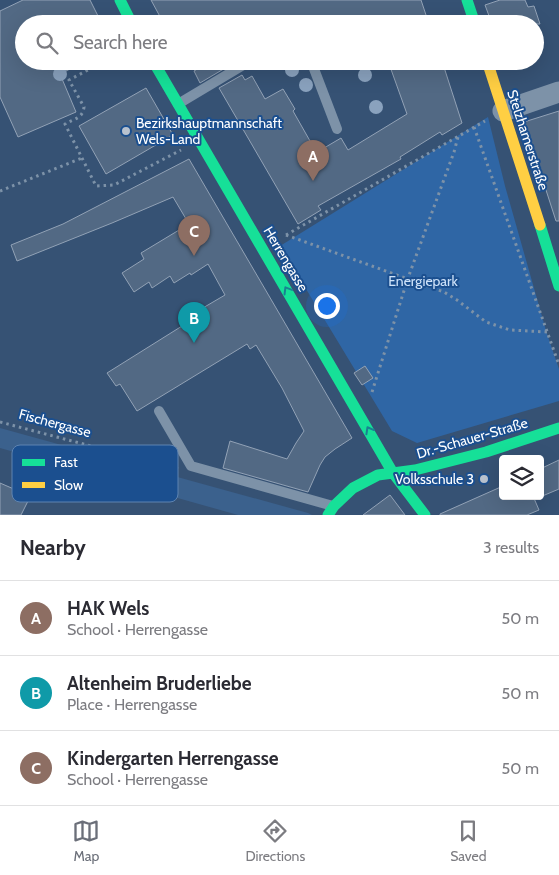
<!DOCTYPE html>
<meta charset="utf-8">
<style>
:root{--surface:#fff;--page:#f2f2f3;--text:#2b2b33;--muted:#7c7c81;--line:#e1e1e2;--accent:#6b6f79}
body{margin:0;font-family:Cabin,sans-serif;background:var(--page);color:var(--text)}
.controls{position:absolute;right:15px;bottom:15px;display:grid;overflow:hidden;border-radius:5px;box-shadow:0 5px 20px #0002}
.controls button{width:45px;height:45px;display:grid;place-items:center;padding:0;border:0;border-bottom:1px solid var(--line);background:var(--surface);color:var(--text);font:25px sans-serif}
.you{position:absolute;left:326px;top:305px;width:18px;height:18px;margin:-12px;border:4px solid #fff;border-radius:50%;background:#1a73e8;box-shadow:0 0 0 8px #1a73e833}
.badge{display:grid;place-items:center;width:32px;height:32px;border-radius:50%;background:var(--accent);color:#fff;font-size:16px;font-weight:700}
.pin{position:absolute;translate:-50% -41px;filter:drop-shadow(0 1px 2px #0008)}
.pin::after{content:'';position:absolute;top:26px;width:18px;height:15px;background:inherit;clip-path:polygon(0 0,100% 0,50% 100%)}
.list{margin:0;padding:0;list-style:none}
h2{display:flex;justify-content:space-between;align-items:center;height:65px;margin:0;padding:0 20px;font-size:21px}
h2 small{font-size:16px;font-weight:400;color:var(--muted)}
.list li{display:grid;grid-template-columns:32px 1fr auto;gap:15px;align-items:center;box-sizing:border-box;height:75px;padding:0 20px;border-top:1px solid var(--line)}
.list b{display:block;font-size:19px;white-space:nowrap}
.list p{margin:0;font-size:16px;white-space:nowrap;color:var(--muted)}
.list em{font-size:16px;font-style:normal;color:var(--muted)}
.icon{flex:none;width:28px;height:28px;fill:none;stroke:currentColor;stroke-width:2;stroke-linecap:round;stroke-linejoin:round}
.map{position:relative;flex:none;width:559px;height:515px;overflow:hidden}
.search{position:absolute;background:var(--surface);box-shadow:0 5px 20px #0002;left:15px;right:15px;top:15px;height:55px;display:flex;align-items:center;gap:12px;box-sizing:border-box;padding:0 18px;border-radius:28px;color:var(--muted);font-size:19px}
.sheet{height:290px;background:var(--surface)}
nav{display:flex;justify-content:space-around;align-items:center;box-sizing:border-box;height:70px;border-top:1px solid var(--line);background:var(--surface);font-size:14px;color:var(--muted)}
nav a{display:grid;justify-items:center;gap:2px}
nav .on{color:var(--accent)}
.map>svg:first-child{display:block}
.green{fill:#2f66a5}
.water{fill:#3b618d}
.building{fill:#526984;stroke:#92a2b6}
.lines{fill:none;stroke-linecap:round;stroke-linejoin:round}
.path{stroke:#7d92a8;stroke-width:3;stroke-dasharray:2.5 4;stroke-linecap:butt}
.lane{stroke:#7d92a8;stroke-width:10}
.street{stroke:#7d92a8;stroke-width:21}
.fast{stroke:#16e098;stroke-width:11}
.slow{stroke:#ffcf43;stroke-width:11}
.tree{fill:#8aa2be}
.oneway{stroke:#198292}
.poi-dot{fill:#b9c2ce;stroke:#1b4f8f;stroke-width:2}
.labels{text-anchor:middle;stroke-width:4;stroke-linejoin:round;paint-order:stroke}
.poi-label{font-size:14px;fill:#fff;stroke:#1b4f8f;text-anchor:start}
.street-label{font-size:14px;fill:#fff;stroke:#1b4f8f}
.park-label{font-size:14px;fill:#cfe3fa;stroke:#1b4f8f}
.key{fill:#1b4f8f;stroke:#5f84b1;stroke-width:1}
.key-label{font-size:14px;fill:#fff}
</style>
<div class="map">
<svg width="559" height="515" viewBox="0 0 559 515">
<rect width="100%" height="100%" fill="#365274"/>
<path class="green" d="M488,117L505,186L547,334L559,369V401L417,443L392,431L280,246Z"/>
<path class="water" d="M0,428L308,513L312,515H238L0,448Z"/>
<path class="building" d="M23,0H90L102,24H24V61H86L60,74L76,112L18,137L0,97V11Z
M151,0H421L429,24H164Z
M500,0H525L528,7L534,6L540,24H492L485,5Z
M211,61H230L232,64L200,83L194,71Z
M388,61H442L462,123L442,135L440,132L400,157L401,159L318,206L321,210L298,224L219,88L242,75L245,80L252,76L265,99L283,89L295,109L293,111L314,148L316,147L319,151L341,138L348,150L407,114Z
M146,88L173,135L106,174L79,126Z
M559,111V221H556L524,122Z
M189,159L352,438L335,449L325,457L320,465L308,492L223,468L230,441L287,459L296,443L304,431L282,388L256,345L250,349L247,344L137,411L120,384L116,386L107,373L198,316L196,312L225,295L208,264L191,275L190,273L174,283L170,276L152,288L149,282L134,292L122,273L144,259L141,253L189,224L173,197L112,223L17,261L11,245L63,224Z
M365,366L373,378L362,385L354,373Z
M559,460V489L540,497V469Z
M0,483L23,493L22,495L29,499L21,515H0Z
M503,486V496H533L539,510L527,515H440V514Z
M390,495L405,515H363Z"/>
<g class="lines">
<path class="path" d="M105,61L69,80L84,107C83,118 74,119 65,124L96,186L114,185L181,150
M474,127L559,365
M0,191L82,158
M286,235L444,292L457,300L486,322L510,330L547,332
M286,235L485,121
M372,392L408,278L454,152L458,137
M0,422L178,469"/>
<path class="lane" d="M311,61L337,129
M178,104L250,61
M159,411L191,466L333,506"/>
<path class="street" d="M503,111L559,92"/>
<path class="fast" d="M120,0L132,24
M467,0L475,24
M153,61L393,473L425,515
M540,225L559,286
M328,515L334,506L353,488L378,475L415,470L486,452L559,428"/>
<path class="slow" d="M487,61L540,225"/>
</g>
<g class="tree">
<circle cx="292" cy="70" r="7"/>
<circle cx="60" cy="74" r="7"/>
<circle cx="365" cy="75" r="7"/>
<circle cx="306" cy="85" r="7"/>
<circle cx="376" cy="107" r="7"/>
</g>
<defs><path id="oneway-chevron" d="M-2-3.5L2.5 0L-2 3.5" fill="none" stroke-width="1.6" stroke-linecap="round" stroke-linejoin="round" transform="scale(1.25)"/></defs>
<g class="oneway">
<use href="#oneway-chevron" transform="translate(287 290) rotate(-121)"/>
<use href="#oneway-chevron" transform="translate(369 430) rotate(-119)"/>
</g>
<g class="poi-dot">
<circle cx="126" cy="131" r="5"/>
<circle cx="484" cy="479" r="5"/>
</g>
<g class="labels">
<g class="poi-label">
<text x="136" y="128">Bezirkshauptmannschaft<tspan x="136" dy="16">Wels-Land</tspan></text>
<text x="474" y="484" text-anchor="end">Volksschule 3</text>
</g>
<g class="street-label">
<text transform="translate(528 140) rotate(72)" y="5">Stelzhamerstraße</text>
<text transform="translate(286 259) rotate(59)" y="5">Herrengasse</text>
<text transform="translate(55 423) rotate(15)" y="5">Fischergasse</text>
<text transform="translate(472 438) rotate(-16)" y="5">Dr.-Schauer-Straße</text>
</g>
<g class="park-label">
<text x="423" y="286">Energiepark</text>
</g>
</g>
<rect x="12" y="445" width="166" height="57" rx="8" class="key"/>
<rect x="22" y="459" width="23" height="7" fill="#16e098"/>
<rect x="22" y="482" width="23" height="6" fill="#ffcf43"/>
<g class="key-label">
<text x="54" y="467">Fast</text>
<text x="54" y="490">Slow</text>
</g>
</svg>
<div class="controls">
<button><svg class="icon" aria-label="layers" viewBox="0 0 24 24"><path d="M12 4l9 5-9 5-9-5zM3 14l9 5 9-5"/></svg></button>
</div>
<div class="you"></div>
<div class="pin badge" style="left:313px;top:181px;background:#8d6e63">A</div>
<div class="pin badge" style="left:194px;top:343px;background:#0f9aa8">B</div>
<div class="pin badge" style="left:194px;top:256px;background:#8d6e63">C</div>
<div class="search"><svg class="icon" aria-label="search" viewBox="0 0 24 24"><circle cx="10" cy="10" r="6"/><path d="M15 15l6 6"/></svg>Search here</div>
</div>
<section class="sheet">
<h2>Nearby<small>3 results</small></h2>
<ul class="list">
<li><span class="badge" style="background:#8d6e63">A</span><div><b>HAK Wels</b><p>School · Herrengasse</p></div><em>50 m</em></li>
<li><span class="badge" style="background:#0f9aa8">B</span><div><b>Altenheim Bruderliebe</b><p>Place · Herrengasse</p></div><em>50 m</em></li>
<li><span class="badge" style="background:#8d6e63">C</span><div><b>Kindergarten Herrengasse</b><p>School · Herrengasse</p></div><em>50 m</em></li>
</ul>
</section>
<nav>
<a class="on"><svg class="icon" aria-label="map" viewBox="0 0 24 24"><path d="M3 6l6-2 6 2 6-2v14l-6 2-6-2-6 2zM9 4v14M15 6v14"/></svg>Map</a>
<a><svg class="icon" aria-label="directions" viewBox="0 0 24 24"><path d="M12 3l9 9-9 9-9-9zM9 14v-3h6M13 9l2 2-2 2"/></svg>Directions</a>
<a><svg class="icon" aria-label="saved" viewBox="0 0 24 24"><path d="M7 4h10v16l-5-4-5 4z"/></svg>Saved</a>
</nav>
